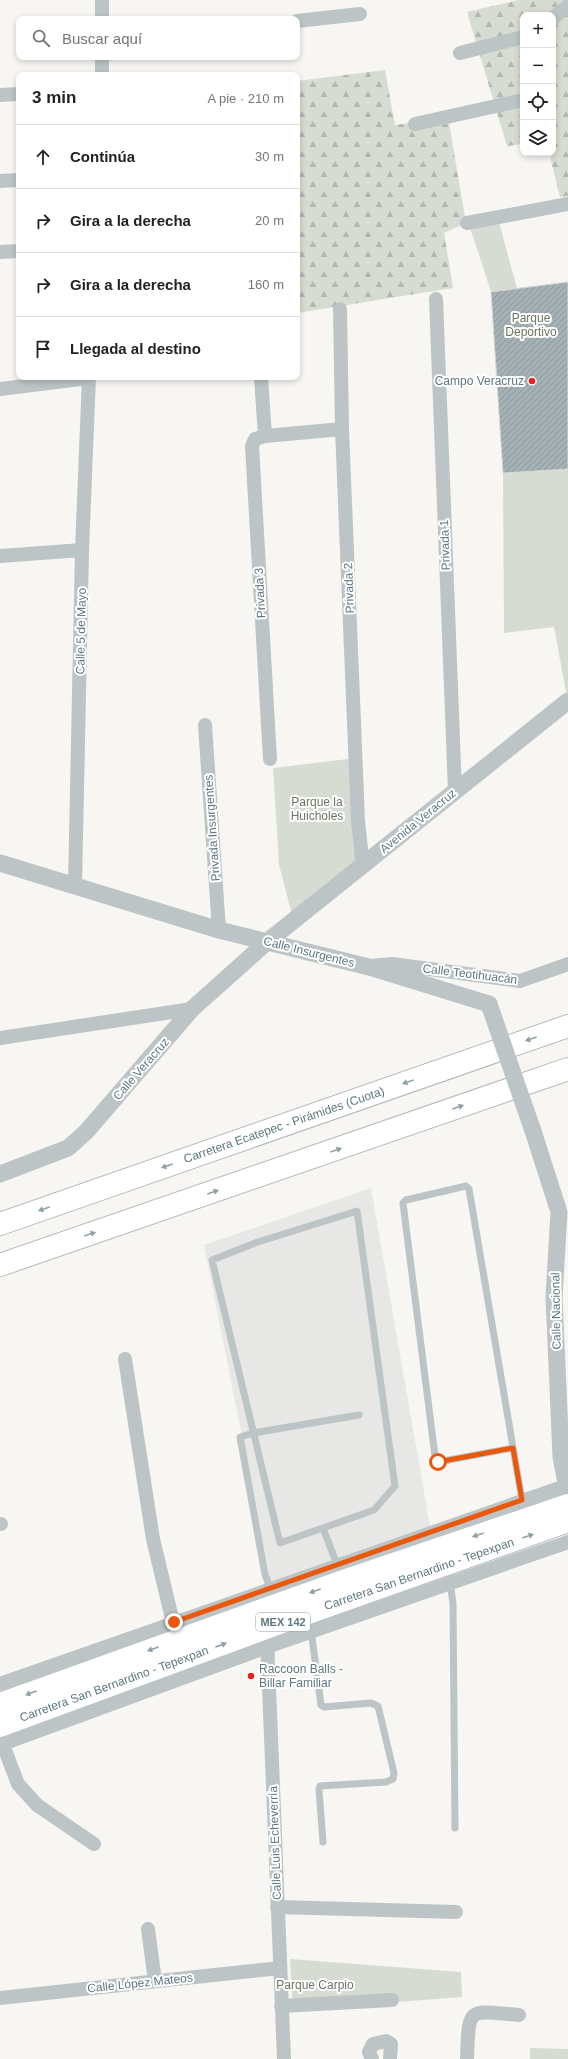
<!DOCTYPE html>
<html lang="es">
<meta charset="utf-8">
<style>
:root{--surface:#fff;--page:#f2f2f2;--text:#222;--muted:#767676;--line:#e0e0e0}
body{margin:0;font-family:Helvetica,sans-serif;background:var(--page);color:var(--text)}
.controls{position:absolute;right:12px;top:12px;display:grid;overflow:hidden;border-radius:8px;box-shadow:0 2px 6px #0003}
.controls button{width:36px;height:36px;display:grid;place-items:center;padding:0;border:0;border-bottom:1px solid var(--line);background:var(--surface);color:var(--text);font:20px sans-serif}
.stop{position:absolute;width:12px;height:12px;margin:-9px;border:3px solid #ea580c;border-radius:50%;background:#fff}
.stop.end{background:#ea580c;border-color:#fff;box-shadow:0 1px 4px #0008}
.list{margin:0;padding:0;list-style:none}
h2{display:flex;justify-content:space-between;align-items:center;height:52px;margin:0;padding:0 16px;font-size:17px}
h2 small{font-size:13px;font-weight:400;color:var(--muted)}
.list li{display:grid;grid-template-columns:26px 1fr auto;gap:12px;align-items:center;box-sizing:border-box;height:64px;padding:0 16px;border-top:1px solid var(--line)}
.list b{display:block;font-size:15px;white-space:nowrap}
.list em{font-size:13px;font-style:normal;color:var(--muted)}
.icon{flex:none;width:22px;height:22px;fill:none;stroke:currentColor;stroke-width:2;stroke-linecap:round;stroke-linejoin:round}
.map{position:relative;flex:none;width:568px;height:2059px;overflow:hidden}
.search{position:absolute;background:var(--surface);box-shadow:0 2px 6px #0003;left:16px;top:16px;width:284px;height:44px;display:flex;align-items:center;gap:10px;box-sizing:border-box;padding:0 14px;border-radius:8px;color:var(--muted);font-size:15px}
.panel{position:absolute;background:var(--surface);box-shadow:0 2px 6px #0003;left:16px;top:72px;width:284px;height:308px;border-radius:8px}
.map>svg:first-child{display:block}
.built{fill:#e7e8e6}
.forest{fill:url(#forest-firs)}
.park{fill:#d7dcd2}
.building{fill:url(#building-hatch);stroke:#d8d7d5}
.lines{fill:none;stroke-linecap:round;stroke-linejoin:round}
.trunk-casing{stroke:#b2b8ba;stroke-width:24}
.motorway-casing{stroke:#b2b8ba;stroke-width:24}
.service{stroke:#bcc4c6;stroke-width:7}
.minor{stroke:#bcc4c6;stroke-width:14}
.tertiary{stroke:#bcc4c6;stroke-width:17}
.trunk{stroke:#fff;stroke-width:22}
.motorway{stroke:#fff;stroke-width:22}
.tertiary-bridge{stroke:#bcc4c6;stroke-width:17}
.oneway{fill:#8fa0a6}
.route{stroke:#ea580c;stroke-width:5}
.poi-dot{fill:#f0221a;stroke:#fff;stroke-width:1.5}
.labels{text-anchor:middle;stroke-width:4;stroke-linejoin:round;paint-order:stroke}
.shield{fill:#fff;stroke:#8fa0a6;stroke-width:1}
.shield-label{font-size:11px;font-weight:bold;fill:#5f7880}
.park-label{font-size:12px;fill:#68785f;stroke:#fff}
.poi-label{font-size:12px;fill:#5f7880;stroke:#fff;text-anchor:end}
.street-label{font-size:12px;fill:#5f7880;stroke:#fff}
</style>
<div class="map">
<svg width="568" height="2059" viewBox="0 0 568 2059">
<defs>
<pattern id="forest-firs" width="22" height="20" patternUnits="userSpaceOnUse"><rect width="22" height="20" fill="#d7dcd2"/><path d="M5 1l3.5 6h-7zM16 11l3.5 6h-7z" fill="#b2b7b0"/></pattern>
<pattern id="building-hatch" width="6" height="6" patternUnits="userSpaceOnUse"><rect width="6" height="6" fill="#a5b2b5"/><path d="M-1 1l2-2M0 6l6-6M5 7l2-2" fill="none" stroke="#8a9698"/></pattern>
</defs>
<rect width="100%" height="100%" fill="#f7f6f3"/>
<path class="built" d="M371,1188L431,1532L272,1588L204,1245Z"/>
<path class="forest" d="M519,0H568V196L560,197L549,153H553V15H523V144L507,146L467,12Z
M385,70L395,125L448,117L466,223L444,233L453,288L297,313V81Z"/>
<path class="park" d="M497,215L517,288L568,282V703L554,627L504,633L503,473L491,292L468,221Z
M356,758L360,866L293,918L279,865L273,768Z
M290,1959L461,1972L462,1997L293,2010Z
M530,2048L568,2049V2059H530Z"/>
<path class="building" d="M568,282V469L503,473L491,292Z"/>
<g class="lines">
<defs>
<path id="trunk" d="M0,1704L343,1581L568,1505
M0,1726L266,1628L568,1521"/>
<path id="motorway" d="M0,1224L568,1026
M0,1265L568,1069"/>
</defs>
<use href="#trunk" class="trunk-casing"/>
<use href="#motorway" class="motorway-casing"/>
<path class="service" d="M357,1211L395,1486L374,1510L280,1543L212,1260L258,1242Z
M513,1448L438,1462L435,1456L403,1203L406,1200L466,1186L469,1189L522,1500
M323,1528L338,1567
M448,1566L453,1604L455,1828
M271,1591L265,1574L240,1437L253,1433L359,1415
M309,1615L321,1705L324,1707L371,1703L378,1706L394,1773L393,1779L386,1782L320,1786L319,1790L323,1842"/>
<path class="minor" d="M102,0V19
M553,18L568,6
M297,21L360,14
M460,53L523,37
M102,75V57
M0,95L19,94
M415,124L523,100
M0,181L19,180
M467,223L568,204
M0,252L19,251
M436,299L455,791
M340,309L342,429L358,821L363,866
M261,377L265,436
M0,389L89,378
M0,556L82,550
M205,725L219,930
M270,759L252,446L255,439L265,436L342,429
M75,886L82,550L89,377
M371,966L392,964L520,981L568,964
M0,1038L192,1009
M125,1359L153,1539L175,1631
M0,1524H1
M267,1638L284,2059
M0,1684L568,1485
M0,1737L18,1784L37,1805L94,1844
M0,1745L267,1647L568,1542
M277,1907L456,1912
M148,1929L155,1981
M0,1998L280,1968
M281,2006L392,2000
M372,2059L369,2052L373,2044L386,2041L391,2044L390,2059
M467,2059C469,2005 467,2011 519,2015"/>
<path class="tertiary" d="M0,863L219,930L369,967L489,1004
M533,1131L559,1212L554,1297L561,1457L568,1493
M0,1174L68,1148L86,1132L192,1009L268,941L568,701"/>
<use href="#trunk" class="trunk"/>
<use href="#motorway" class="motorway"/>
<path class="tertiary-bridge" d="M489,1004L533,1131"/>
</g>
<defs><path id="oneway-solid" d="M-6-.8H1V-3.2L6.5 0L1 3.2V.8H-6Z"/></defs>
<g class="oneway">
<use href="#oneway-solid" transform="translate(531 1039) rotate(161)"/>
<use href="#oneway-solid" transform="translate(408 1082) rotate(161)"/>
<use href="#oneway-solid" transform="translate(458 1107) rotate(-19)"/>
<use href="#oneway-solid" transform="translate(336 1150) rotate(-19)"/>
<use href="#oneway-solid" transform="translate(167 1166) rotate(161)"/>
<use href="#oneway-solid" transform="translate(213 1192) rotate(-19)"/>
<use href="#oneway-solid" transform="translate(44 1209) rotate(161)"/>
<use href="#oneway-solid" transform="translate(90 1234) rotate(-19)"/>
<use href="#oneway-solid" transform="translate(478 1535) rotate(161)"/>
<use href="#oneway-solid" transform="translate(528 1536) rotate(-19)"/>
<use href="#oneway-solid" transform="translate(315 1591) rotate(160)"/>
<use href="#oneway-solid" transform="translate(221 1645) rotate(-20)"/>
<use href="#oneway-solid" transform="translate(153 1649) rotate(160)"/>
<use href="#oneway-solid" transform="translate(31 1693) rotate(160)"/>
</g>
<g class="lines">
<path class="route" d="M174,1622L522,1500L513,1448L438,1462"/>
</g>
<g class="poi-dot">
<circle cx="532" cy="381" r="4"/>
<circle cx="251" cy="1676" r="4"/>
</g>
<g class="labels">
<rect class="shield" x="256" y="1613" width="54" height="18" rx="3"/>
<g class="shield-label">
<text x="283" y="1626">MEX 142</text>
</g>
<g class="park-label">
<text x="531" y="322">Parque<tspan x="531" dy="14">Deportivo</tspan></text>
<text x="317" y="806">Parque la<tspan x="317" dy="14">Huicholes</tspan></text>
<text x="315" y="1989">Parque Carpio</text>
</g>
<g class="poi-label">
<text x="524" y="385">Campo Veracruz</text>
<text x="259" y="1673" text-anchor="start">Raccoon Balls -<tspan x="259" dy="14">Billar Familiar</tspan></text>
</g>
<g class="street-label">
<text transform="translate(445 545) rotate(-92)" y="4">Privada 1</text>
<text transform="translate(349 588) rotate(-92)" y="4">Privada 2</text>
<text transform="translate(260 593) rotate(-93)" y="4">Privada 3</text>
<text transform="translate(81 631) rotate(-89)" y="4">Calle 5 de Mayo</text>
<text transform="translate(418 821) rotate(-39)" y="4">Avenida Veracruz</text>
<text transform="translate(212 828) rotate(-94)" y="4">Privada Insurgentes</text>
<text transform="translate(309 952) rotate(14)" y="4">Calle Insurgentes</text>
<text transform="translate(470 974) rotate(7)" y="4">Calle Teotihuacán</text>
<text transform="translate(141 1069) rotate(-49)" y="4">Calle Veracruz</text>
<text transform="translate(284 1125) rotate(-19)" y="4">Carretera Ecatepec - Pirámides (Cuota)</text>
<text transform="translate(556 1311) rotate(-91)" y="4">Calle Nacional</text>
<text transform="translate(419 1574) rotate(-19)" y="4">Carretera San Bernardino - Tepexpan</text>
<text transform="translate(114 1684) rotate(-20)" y="4">Carretera San Bernardino - Tepexpan</text>
<text transform="translate(275 1843) rotate(-92)" y="4">Calle Luis Echeverría</text>
<text transform="translate(140 1983) rotate(-6)" y="4">Calle López Mateos</text>
</g>
</g>
</svg>
<div class="controls">
<button>+</button>
<button>−</button>
<button><svg class="icon" aria-label="locate" viewBox="0 0 24 24"><circle cx="12" cy="12" r="6"/><path d="M12 2v4M12 18v4M2 12h4M18 12h4"/></svg></button>
<button><svg class="icon" aria-label="layers" viewBox="0 0 24 24"><path d="M12 4l9 5-9 5-9-5zM3 14l9 5 9-5"/></svg></button>
</div>
<div class="stop" style="left:438px;top:1462px"></div>
<div class="stop end" style="left:174px;top:1622px"></div>
<div class="search"><svg class="icon" aria-label="search" viewBox="0 0 24 24"><circle cx="10" cy="10" r="6"/><path d="M15 15l6 6"/></svg>Buscar aquí</div>
<section class="panel">
<h2>3 min<small>A pie · 210 m</small></h2>
<ul class="list">
<li><svg class="icon" aria-label="ahead" viewBox="0 0 24 24"><path d="M12 20V5M6 11l6-6 6 6"/></svg><div><b>Continúa</b></div><em>30 m</em></li>
<li><svg class="icon" aria-label="right" viewBox="0 0 24 24"><path d="M7 20v-9h11M14 6l5 5-5 5"/></svg><div><b>Gira a la derecha</b></div><em>20 m</em></li>
<li><svg class="icon" aria-label="right" viewBox="0 0 24 24"><path d="M7 20v-9h11M14 6l5 5-5 5"/></svg><div><b>Gira a la derecha</b></div><em>160 m</em></li>
<li><svg class="icon" aria-label="arrive" viewBox="0 0 24 24"><path d="M6 21V4h12l-3 4 3 4H6"/></svg><div><b>Llegada al destino</b></div></li>
</ul>
</section>
</div>
